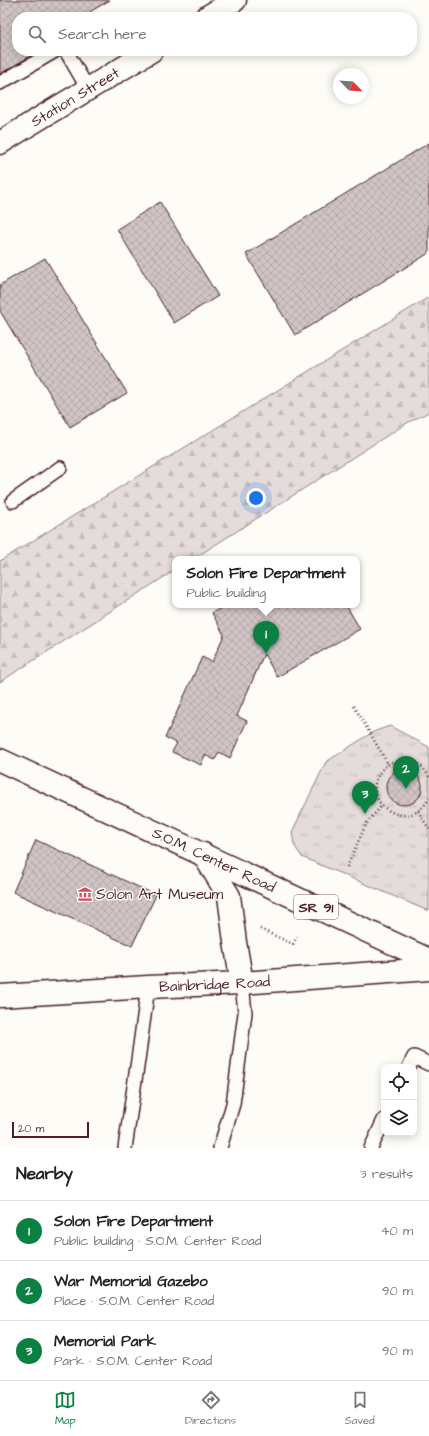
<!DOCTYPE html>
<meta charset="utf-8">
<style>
:root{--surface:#fff;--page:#f2f2f2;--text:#222;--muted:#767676;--line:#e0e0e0;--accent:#0b8043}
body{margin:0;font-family:"Architects Daughter",sans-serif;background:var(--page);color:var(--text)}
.controls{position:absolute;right:12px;bottom:12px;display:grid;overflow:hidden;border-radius:8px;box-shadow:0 2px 10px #0003}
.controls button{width:36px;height:36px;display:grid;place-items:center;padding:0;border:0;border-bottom:1px solid var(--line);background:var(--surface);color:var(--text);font:20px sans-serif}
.compass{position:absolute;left:333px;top:68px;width:36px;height:36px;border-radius:50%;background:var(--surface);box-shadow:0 2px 10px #0003;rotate:115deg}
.scale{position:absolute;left:12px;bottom:10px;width:77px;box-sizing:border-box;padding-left:4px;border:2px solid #4a1f2b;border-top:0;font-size:11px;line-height:14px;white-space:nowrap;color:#4a1f2b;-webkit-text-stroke:3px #fdfcf7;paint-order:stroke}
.you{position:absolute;left:256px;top:498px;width:14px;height:14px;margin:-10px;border:3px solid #fff;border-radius:50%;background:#1a73e8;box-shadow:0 0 0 6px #1a73e833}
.badge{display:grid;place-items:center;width:26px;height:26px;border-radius:50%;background:var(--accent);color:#fff;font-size:13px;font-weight:700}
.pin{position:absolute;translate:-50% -33px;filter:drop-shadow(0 1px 2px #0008)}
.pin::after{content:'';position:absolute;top:21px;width:14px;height:12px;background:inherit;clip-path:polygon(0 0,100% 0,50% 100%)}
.popup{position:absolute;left:172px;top:556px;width:188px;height:52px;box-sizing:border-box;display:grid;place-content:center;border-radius:8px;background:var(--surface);filter:drop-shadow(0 1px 3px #0005);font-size:13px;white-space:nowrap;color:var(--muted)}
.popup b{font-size:15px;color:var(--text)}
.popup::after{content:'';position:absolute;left:50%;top:100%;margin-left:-8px;border:8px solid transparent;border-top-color:var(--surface)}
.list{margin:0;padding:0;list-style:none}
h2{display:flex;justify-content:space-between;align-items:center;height:52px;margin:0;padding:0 16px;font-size:17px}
h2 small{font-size:13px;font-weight:400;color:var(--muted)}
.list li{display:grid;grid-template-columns:26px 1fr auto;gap:12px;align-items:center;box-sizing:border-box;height:60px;padding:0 16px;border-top:1px solid var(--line)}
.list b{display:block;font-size:15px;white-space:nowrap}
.list p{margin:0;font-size:13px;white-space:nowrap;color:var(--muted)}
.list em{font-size:13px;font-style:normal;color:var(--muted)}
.icon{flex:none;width:22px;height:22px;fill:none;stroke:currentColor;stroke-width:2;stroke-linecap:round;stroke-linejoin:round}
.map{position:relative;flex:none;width:429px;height:1148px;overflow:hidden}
.search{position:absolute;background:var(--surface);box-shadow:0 2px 10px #0003;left:12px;right:12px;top:12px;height:44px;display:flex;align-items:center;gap:10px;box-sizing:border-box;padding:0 14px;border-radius:16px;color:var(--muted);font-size:15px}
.sheet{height:232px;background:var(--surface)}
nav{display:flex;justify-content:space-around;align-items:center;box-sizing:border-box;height:56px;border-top:1px solid var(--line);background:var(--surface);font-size:11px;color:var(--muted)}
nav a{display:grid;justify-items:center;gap:2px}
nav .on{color:var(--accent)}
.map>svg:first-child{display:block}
.grass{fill:url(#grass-tufts);stroke:#967e82}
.forest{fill:url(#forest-firs);stroke:#967e82}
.building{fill:url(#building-cross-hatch);stroke:#4a1f2b}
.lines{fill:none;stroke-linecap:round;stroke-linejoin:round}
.lane-casing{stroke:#4a1f2b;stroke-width:16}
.street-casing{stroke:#4a1f2b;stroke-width:25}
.secondary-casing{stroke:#4a1f2b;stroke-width:25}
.primary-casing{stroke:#4a1f2b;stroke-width:25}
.path{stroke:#4a1f2b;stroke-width:2.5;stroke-dasharray:1 3;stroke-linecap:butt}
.lane{stroke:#fdfcf7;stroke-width:13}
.street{stroke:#fdfcf7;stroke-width:22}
.secondary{stroke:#fdfcf7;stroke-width:22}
.primary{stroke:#fdfcf7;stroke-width:22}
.labels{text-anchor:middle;stroke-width:3;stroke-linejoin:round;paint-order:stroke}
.shield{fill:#fdfcf7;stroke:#806168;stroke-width:1}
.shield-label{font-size:14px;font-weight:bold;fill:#4a1f2b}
.street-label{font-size:15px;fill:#4a1f2b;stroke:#fdfcf7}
.poi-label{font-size:15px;fill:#4a1f2b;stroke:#fdfcf7;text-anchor:start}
</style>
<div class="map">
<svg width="429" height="1148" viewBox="0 0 429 1148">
<defs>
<pattern id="grass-tufts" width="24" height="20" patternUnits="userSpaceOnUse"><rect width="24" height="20" fill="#e3dcda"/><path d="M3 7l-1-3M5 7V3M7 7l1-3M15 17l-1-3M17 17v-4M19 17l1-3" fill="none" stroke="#c4bcbb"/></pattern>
<pattern id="forest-firs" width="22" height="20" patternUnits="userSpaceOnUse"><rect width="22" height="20" fill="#e3dcda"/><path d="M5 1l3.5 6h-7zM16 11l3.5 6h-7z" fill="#c4bcbb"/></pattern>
<pattern id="building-cross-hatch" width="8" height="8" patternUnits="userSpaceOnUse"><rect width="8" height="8" fill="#d0c5c4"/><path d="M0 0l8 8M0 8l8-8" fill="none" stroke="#b4a9a9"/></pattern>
</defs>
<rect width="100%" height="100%" fill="#fdfcf7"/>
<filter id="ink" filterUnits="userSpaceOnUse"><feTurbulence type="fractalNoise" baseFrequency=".025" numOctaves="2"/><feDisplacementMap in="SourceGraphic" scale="8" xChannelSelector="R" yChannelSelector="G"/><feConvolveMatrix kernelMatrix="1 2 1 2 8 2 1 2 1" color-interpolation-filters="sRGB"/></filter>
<g filter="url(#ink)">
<path class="grass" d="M390,726L429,747V910H426L302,857L294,845L292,832L326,762L373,732Z"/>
<path class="forest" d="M429,297V412L407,423L193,559H175V570L0,682V561Z"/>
<path class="building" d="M0,0H110L81,17H17V51H39L0,74Z
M429,143V253L295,335L246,254Z
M160,202L218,296L174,323L117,229Z
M45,258L127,393L70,427L0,311V285Z
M226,605H346L360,629L277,677L264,654L237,716L247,721L230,758L219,752L215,760L205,755L201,765L172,752L177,743L165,738L202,657L212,662L224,635L212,613Z
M386 787a18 18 0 1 1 36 0a18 18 0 1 1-36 0Z
M36,840L156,895L132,946L13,892Z"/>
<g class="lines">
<defs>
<path id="lane" d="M66,51L88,89
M0,83L55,51
M13,501L60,468
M409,1067L414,1057L429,1064
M125,1148L138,1060L148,987
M220,1148L233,1104L245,1013L242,983
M371,1148L384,1120"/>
<g id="street">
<path d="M207,17L235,0"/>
<path id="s1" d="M0,143L27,126L151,51"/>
</g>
<g id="secondary">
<path id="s2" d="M0,996L148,987L242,983L429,969"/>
</g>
<g id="primary">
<path id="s3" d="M0,760L429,960"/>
<path d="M203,854L229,896L235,942L242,983"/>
</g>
</defs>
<use href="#lane" class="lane-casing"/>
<use href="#street" class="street-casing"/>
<use href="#secondary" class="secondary-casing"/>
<use href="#primary" class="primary-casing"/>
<path class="path" d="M354,706L388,764
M429,777C423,766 415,759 402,760C394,760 386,764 381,771C357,801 409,837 429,798
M418,811L429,829
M347,867L366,824L382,805
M260,929L293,944L297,937"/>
<use href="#lane" class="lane"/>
<use href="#street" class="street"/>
<use href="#secondary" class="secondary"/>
<use href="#primary" class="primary"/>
</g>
</g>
<defs>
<symbol id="museum-bare" viewBox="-9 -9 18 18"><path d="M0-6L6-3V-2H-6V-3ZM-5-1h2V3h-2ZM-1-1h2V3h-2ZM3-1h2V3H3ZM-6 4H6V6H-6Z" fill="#d1495b" stroke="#fdfcf7" stroke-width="2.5" paint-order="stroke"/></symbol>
</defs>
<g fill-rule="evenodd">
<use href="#museum-bare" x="75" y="884" width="20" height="20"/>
</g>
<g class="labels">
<rect class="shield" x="294" y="895" width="44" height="24" rx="3"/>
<g class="shield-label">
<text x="316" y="912">SR 91</text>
</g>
<g class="street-label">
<text dy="5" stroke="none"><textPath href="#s1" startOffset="88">Station Street</textPath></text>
<text dy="5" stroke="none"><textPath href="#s3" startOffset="236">S.O.M. Center Road</textPath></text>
<text dy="5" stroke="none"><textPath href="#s2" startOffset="215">Bainbridge Road</textPath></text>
</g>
<g class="poi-label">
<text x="96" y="899">Solon Art Museum</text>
</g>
</g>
</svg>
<div class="controls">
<button><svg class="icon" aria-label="locate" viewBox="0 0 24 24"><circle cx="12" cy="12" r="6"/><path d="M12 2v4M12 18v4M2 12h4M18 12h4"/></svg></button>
<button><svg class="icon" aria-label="layers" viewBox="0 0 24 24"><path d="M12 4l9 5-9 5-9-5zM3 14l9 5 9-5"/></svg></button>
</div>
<svg class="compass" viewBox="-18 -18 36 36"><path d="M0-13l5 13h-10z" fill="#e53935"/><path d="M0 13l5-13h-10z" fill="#767676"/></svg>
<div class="scale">20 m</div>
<div class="you"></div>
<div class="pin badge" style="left:266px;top:654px">1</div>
<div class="popup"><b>Solon Fire Department</b>Public building</div>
<div class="pin badge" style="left:406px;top:789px">2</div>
<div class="pin badge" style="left:365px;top:814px">3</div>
<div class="search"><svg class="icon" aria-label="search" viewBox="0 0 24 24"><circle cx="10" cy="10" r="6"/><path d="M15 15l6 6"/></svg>Search here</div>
</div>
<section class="sheet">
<h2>Nearby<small>3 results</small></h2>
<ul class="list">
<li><span class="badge">1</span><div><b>Solon Fire Department</b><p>Public building · S.O.M. Center Road</p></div><em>40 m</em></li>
<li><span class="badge">2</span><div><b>War Memorial Gazebo</b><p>Place · S.O.M. Center Road</p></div><em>90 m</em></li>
<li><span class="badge">3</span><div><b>Memorial Park</b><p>Park · S.O.M. Center Road</p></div><em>90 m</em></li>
</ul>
</section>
<nav>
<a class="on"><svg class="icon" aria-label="map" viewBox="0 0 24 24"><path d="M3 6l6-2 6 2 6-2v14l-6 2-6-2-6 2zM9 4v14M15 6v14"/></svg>Map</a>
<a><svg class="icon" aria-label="directions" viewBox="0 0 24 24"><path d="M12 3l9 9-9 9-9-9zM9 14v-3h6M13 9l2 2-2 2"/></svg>Directions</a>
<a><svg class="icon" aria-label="saved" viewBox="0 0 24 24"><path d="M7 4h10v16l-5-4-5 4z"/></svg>Saved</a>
</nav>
